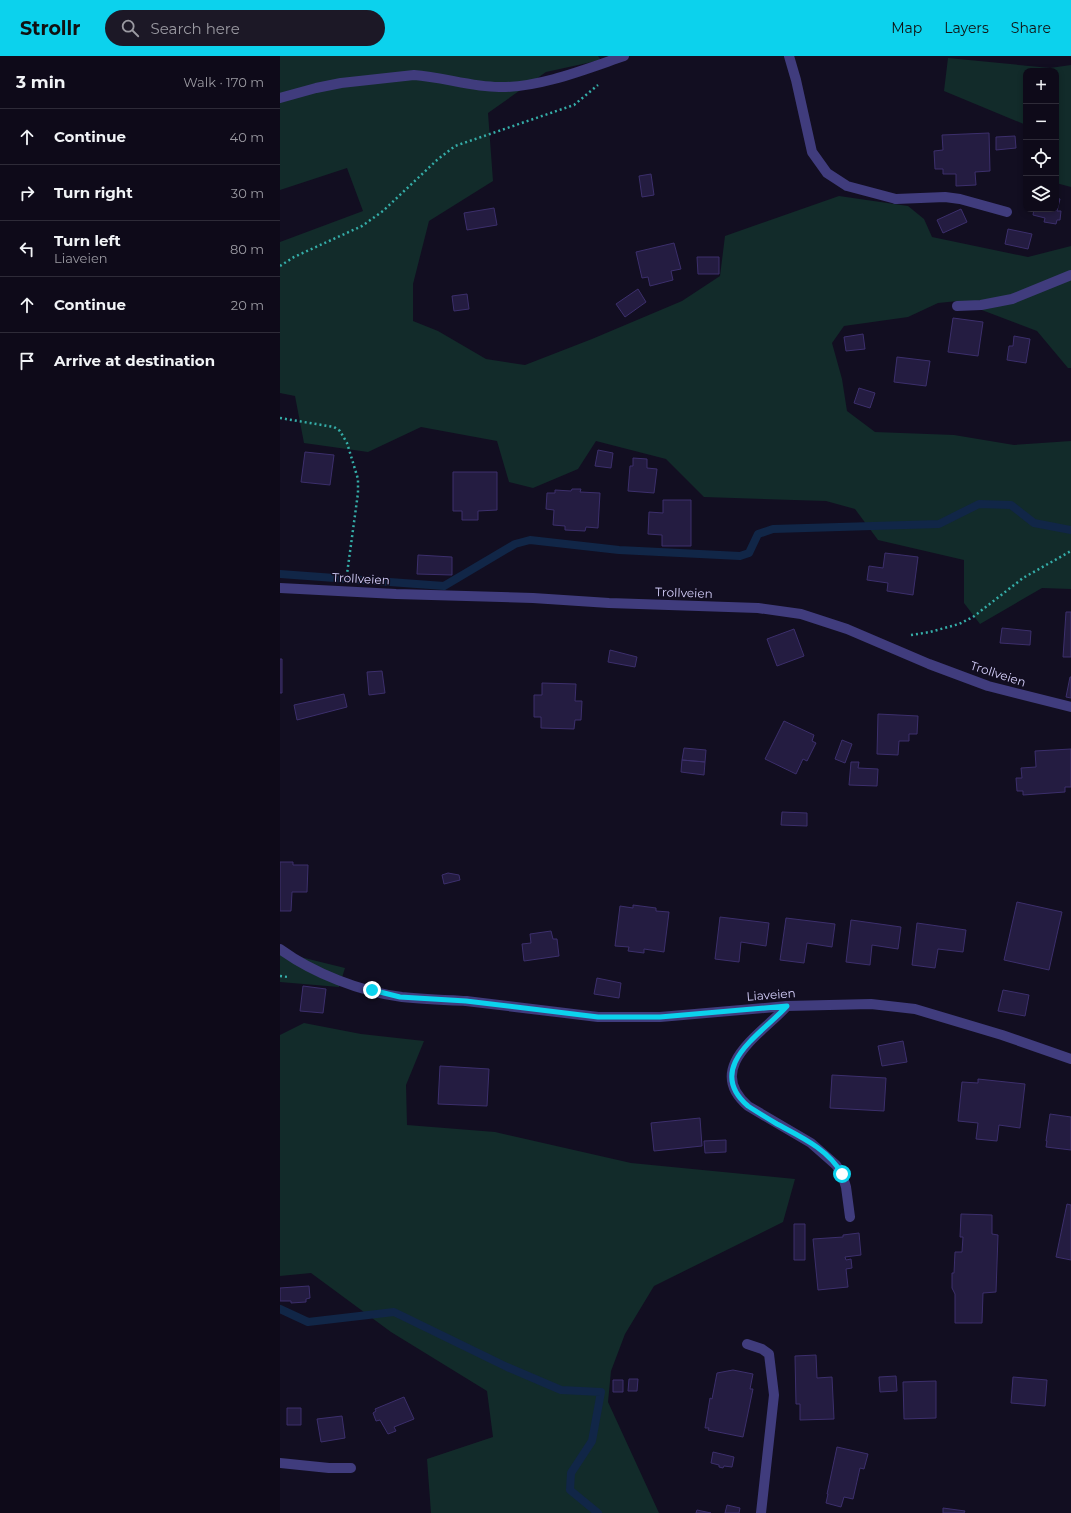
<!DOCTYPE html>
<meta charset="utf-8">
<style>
:root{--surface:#0e0a19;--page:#1c1826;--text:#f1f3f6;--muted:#9b9aa2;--line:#2e2b38;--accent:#0cd2ed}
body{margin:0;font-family:Montserrat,sans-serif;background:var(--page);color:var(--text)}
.controls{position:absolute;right:12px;top:12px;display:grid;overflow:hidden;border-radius:8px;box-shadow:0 2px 6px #0003}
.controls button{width:36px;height:36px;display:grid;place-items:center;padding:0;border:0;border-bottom:1px solid var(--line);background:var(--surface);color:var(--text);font:20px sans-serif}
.stop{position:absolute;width:12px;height:12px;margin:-9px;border:3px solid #0cd2ed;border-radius:50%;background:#fff}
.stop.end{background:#0cd2ed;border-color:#fff;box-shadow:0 1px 4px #0008}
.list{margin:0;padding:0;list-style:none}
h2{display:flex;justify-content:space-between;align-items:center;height:52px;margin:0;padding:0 16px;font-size:17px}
h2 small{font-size:13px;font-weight:400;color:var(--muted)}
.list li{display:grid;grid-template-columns:26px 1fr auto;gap:12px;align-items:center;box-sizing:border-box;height:56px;padding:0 16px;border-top:1px solid var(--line)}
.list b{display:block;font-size:15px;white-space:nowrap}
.list p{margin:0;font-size:13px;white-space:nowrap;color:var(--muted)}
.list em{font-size:13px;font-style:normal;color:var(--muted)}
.icon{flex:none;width:22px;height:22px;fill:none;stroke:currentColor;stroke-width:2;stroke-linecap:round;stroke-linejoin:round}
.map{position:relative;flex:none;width:791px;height:1457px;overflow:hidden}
header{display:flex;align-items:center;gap:24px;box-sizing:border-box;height:56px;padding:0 20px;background:var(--accent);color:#111}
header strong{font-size:19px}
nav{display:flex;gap:22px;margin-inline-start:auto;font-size:14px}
.search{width:280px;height:36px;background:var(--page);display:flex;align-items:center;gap:10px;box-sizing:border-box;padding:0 14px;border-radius:22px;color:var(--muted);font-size:15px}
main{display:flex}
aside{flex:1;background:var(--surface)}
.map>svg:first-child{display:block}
.green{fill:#122b2a}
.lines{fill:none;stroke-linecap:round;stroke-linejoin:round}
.stream{stroke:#112647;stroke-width:8}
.building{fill:#241c41;stroke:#3c2f6c}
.path{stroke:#35ada8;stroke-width:2.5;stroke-dasharray:2 3;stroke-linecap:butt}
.service{stroke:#403c7d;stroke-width:10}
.minor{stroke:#403c7d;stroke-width:10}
.route{stroke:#0cd2ed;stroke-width:5}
.labels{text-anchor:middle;stroke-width:3;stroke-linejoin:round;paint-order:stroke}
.street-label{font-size:12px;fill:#d7d1fd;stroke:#120e21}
</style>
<header>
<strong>Strollr</strong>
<div class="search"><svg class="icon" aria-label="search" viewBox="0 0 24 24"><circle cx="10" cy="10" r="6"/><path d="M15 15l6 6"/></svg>Search here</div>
<nav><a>Map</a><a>Layers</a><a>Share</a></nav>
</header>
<main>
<aside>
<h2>3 min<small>Walk · 170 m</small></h2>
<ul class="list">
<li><svg class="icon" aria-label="ahead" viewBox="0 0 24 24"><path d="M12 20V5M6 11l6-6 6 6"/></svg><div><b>Continue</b></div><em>40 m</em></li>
<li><svg class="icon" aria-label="right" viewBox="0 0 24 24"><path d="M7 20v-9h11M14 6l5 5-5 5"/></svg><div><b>Turn right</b></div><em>30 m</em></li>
<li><svg class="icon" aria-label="left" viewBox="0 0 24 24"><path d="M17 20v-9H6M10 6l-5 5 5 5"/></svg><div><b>Turn left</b><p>Liaveien</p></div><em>80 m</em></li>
<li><svg class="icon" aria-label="ahead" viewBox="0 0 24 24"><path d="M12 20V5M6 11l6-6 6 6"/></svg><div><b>Continue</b></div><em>20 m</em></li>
<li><svg class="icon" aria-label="arrive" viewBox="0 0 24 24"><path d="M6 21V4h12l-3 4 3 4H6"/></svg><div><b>Arrive at destination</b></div></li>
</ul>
</aside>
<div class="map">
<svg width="791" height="1457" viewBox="0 0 791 1457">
<rect width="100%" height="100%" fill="#120e21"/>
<path class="green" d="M0,0H318L321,4L266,16L208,57L213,125L149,165L133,228V265L158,275L206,303L245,309L312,283L402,245L440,220L445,180L559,140L628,150L644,163L652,181L748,201L791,190V312H788L757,275L678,245L658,247L628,261L564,270L552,287L562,323L567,355L595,376L674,379L734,389L791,385V533L762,532L700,568L684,547V504L598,484L575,453L546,445L424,441L386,403L316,385L298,413L253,432L229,426L217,385L141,371L88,396L24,387L15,340L0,337V186L83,155L67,112L0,134Z
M668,2L770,12L791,9V131L776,127V15H746V69L664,35Z
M0,896L65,912L59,931L0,926Z
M24,967L81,978L144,985L126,1029L127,1069L215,1076L351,1107L515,1123L503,1166L374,1230L345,1278L331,1315L328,1346L379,1457H151L147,1403L213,1381L207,1335L111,1276L31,1217L0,1220V979Z"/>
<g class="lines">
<path class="stream" d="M0,518L164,530L235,488L250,484L339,494L460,500L469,497L478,478L493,473L659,468L699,448L731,449L754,467L791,474
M0,1253L28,1266L114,1256L227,1311L281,1334L321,1336L312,1385L291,1417L290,1434L318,1457"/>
</g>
<path class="building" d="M709,77L710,115L695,116L696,129L676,130V118H663V113H655L654,95L663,94L662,79Z
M735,80L736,92L716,94V81Z
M371,118L374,139L362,141L359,120Z
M776,142L780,143L777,155H781L780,164H777L776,168L764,166L765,162L753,159L754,153H776Z
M214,152L217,169L187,174L184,157Z
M681,153L687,166L663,177L657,164Z
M728,173L752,178L748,193L725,188Z
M394,187L401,213L391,215L393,224L370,230L368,221L362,222L356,196Z
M417,201H439V218H418Z
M358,233L366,246L345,261L336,248Z
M187,238L189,253L174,255L172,240Z
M673,262L703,266L698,300L668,296Z
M583,278L585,293L566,295L564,281Z
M734,280L750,283L746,307L727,304L729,290H733Z
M617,301L650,305L646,330L614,326Z
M579,332L595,337L590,352L574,347Z
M318,394L333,397L331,412L315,410Z
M25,396L54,399L50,429L21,426Z
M353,402L367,403V412L377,413L374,437L348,435L350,410H353Z
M173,416H217V454L198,455V464H182V455H173Z
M292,433H301L300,436L320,437L318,472L306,471L305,475L285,474V470L273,469L274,454L266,453L267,437H275V434L291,435Z
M383,444H411V490H382V479L368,478L369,456L383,457Z
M605,497L638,501L633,539L607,535L608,527L587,524L589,510L603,512Z
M138,499L172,501V519L137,518Z
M786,556H791V601H783Z
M722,572L751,575L750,589L720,587Z
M514,573L524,600L497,610L487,583Z
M330,594L357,601L355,611L328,606Z
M0,603H2V637H0Z
M102,615L105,637L89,639L87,616Z
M790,621H791V642L786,641Z
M262,627L296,628L295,645H302L301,664H295L294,673L261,672V661H254V639H262Z
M64,638L67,651L17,664L14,649Z
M598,658L638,660L637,678H629V685H619L618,699L597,698Z
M504,665L534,679L532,685L536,687L527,705L523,703L516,718L485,703Z
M562,684L572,688L565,707L555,703Z
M404,692L426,694L425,706L402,704Z
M791,693V731H785V736L743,739V735H737L736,722H742L741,712L756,711L755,695Z
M402,704L425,706L424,719L401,716Z
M571,706H579L578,712L598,713L597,730L569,729Z
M502,756L527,757V770L501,769Z
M0,806H13V809H28L27,836H12L11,855H0Z
M168,817L179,819L180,824L164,828L162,819Z
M737,846L782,856L769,914L724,904Z
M353,849L376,852V855L389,856L384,896L364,893V897L348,895L349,891L335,890L340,850L353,852Z
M440,861L489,867L486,890L461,886L459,906L435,903Z
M506,862L555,868L552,891L527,887L524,907L500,904Z
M571,864L621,871L618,893L592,889L590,909L566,906Z
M637,867L686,874L683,896L658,893L655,912L632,909Z
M271,875L273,883H277L279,900L244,905L242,888L251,887L250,878Z
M317,922L341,927L339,942L314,938Z
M23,930L46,933L43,957L20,955Z
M723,934L749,939L745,960L718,955Z
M623,985L627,1006L602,1010L598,990Z
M160,1010L209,1013L207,1050L158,1048Z
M552,1019L606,1022L604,1055L550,1052Z
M698,1023L745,1028L740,1072L719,1069L717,1085L696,1083L698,1067L678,1065L682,1026L698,1027Z
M770,1058L791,1061V1094L766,1091L767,1085H766Z
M420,1062L422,1090L374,1095L371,1067Z
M446,1084V1096L425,1097L424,1085Z
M787,1148L791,1149V1204L776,1201Z
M681,1158L712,1159V1178L718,1179L716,1236L703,1237L702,1267H675V1238L672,1232V1217H674L675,1196H682L683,1181H680Z
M514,1168H525V1204H514Z
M579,1177L581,1199L565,1201L566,1204L571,1203L572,1212L566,1213L568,1231L538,1234L533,1183L563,1181V1179Z
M29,1230L30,1242L26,1243V1246L11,1247V1245H0V1232Z
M536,1299L537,1322L552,1321L554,1363L520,1364V1348H516L515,1300Z
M453,1314L473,1318L470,1333H473L463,1381L428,1374L429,1372H425L430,1342L432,1343L437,1317Z
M616,1320L617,1335L600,1336L599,1321Z
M733,1321L767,1324L765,1350L731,1347Z
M349,1323H358L357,1335H348Z
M333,1324H343V1336H333Z
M656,1325V1362L624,1363L623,1326Z
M124,1341L134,1363L114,1371L116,1375L108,1378L100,1364L96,1365L93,1357L96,1355L95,1353Z
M7,1352H21V1369H7Z
M62,1360L65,1382L41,1386L37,1363Z
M557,1391L588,1398L584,1413L580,1412L573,1443L564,1441L561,1451L546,1447L548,1438H547Z
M433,1396L454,1401L452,1411L444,1410L443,1412L439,1411V1409L431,1407Z
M447,1449L460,1452L459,1457H445Z
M663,1452L685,1455L684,1457H663Z
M417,1454L431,1457H416Z"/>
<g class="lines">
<path class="path" d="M0,210L14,201L82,170L103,155L157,104L175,90L294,49L318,29
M0,362L54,371L60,375L67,387L78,423V437L67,518
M631,579L650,576L679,568L693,561L743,522L791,495
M0,920L8,921"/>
<path class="service" d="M616,143L665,141L680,143L727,156
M677,250L701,249L732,243L791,219
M0,893C33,917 81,936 122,941C143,943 165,944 186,945
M507,950C483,977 423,1011 468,1050L531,1087L556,1109L562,1118L566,1131L570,1161
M467,1288L482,1293L489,1298L494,1339L481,1457
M0,1407L49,1412H71"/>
<path class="minor" d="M509,0L516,24L532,96L547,117L567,130L616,143
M0,42L36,32L61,27L134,19C163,21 191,31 219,31C259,32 306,13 344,0
M0,532L116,538L253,542L329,547L478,552L521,558L567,573L649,608L708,630L791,651
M186,945L318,961H380L507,950L591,948L635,953L722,979L791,1003"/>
</g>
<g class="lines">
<path class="route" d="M92,934L120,941L186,945L318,961H380L507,950C483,977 423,1011 468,1050C477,1056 487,1062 497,1068C521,1081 548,1093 562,1118"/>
</g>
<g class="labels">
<g class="street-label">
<text transform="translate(81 523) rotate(3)" y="4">Trollveien</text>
<text transform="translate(404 537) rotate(2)" y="4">Trollveien</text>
<text transform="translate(718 618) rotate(18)" y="4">Trollveien</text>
<text transform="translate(491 939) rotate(-4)" y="4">Liaveien</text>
</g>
</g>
</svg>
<div class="controls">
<button>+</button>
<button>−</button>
<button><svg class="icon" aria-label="locate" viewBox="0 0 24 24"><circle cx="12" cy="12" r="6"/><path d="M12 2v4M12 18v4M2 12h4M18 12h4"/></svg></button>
<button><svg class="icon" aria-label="layers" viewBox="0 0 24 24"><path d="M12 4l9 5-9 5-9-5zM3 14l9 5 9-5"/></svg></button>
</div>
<div class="stop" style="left:562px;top:1118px"></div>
<div class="stop end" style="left:92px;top:934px"></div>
</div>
</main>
